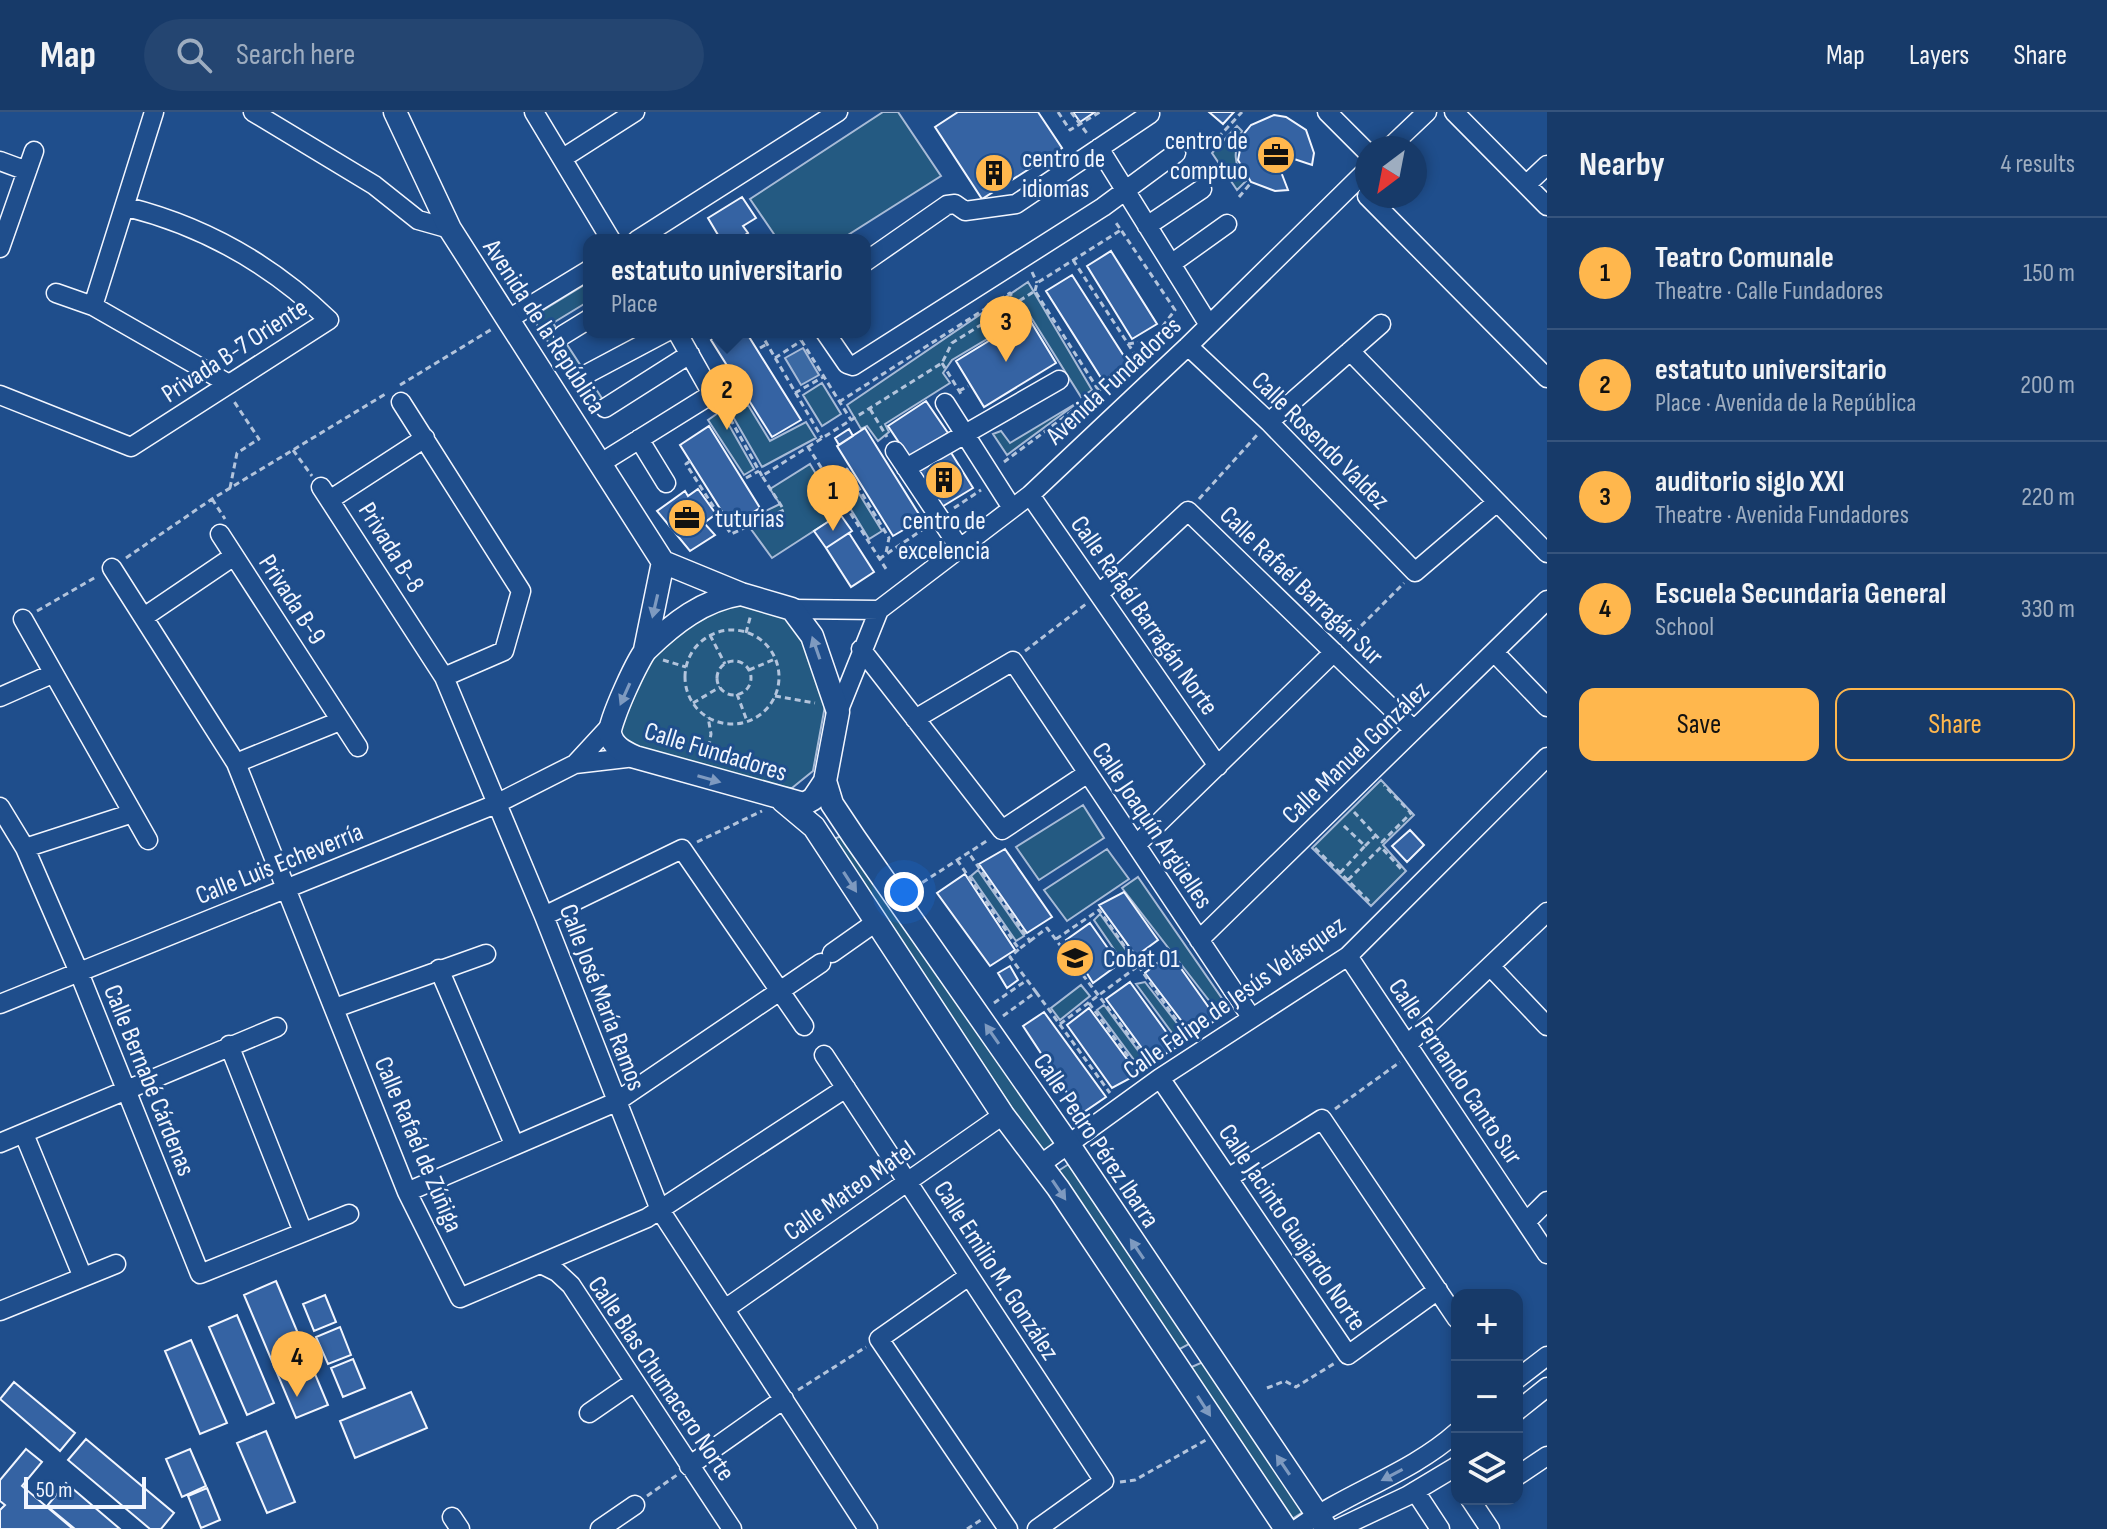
<!DOCTYPE html>
<meta charset="utf-8">
<style>
:root{--surface:#173a69;--page:#244571;--text:#f1f3f6;--muted:#9eadc0;--line:#36547d;--accent:#ffb74d}
body{margin:0;font-family:"Sofia Sans Condensed",sans-serif;background:var(--page);color:var(--text)}
.controls{position:absolute;right:24px;bottom:24px;display:grid;overflow:hidden;border-radius:16px;box-shadow:0 4px 12px #0003}
.controls button{width:72px;height:72px;display:grid;place-items:center;padding:0;border:0;border-bottom:2px solid var(--line);background:var(--surface);color:var(--text);font:40px sans-serif}
.compass{position:absolute;left:1355px;top:24px;width:72px;height:72px;border-radius:50%;background:var(--surface);box-shadow:0 4px 12px #0003;rotate:212deg}
.scale{position:absolute;left:24px;bottom:20px;width:122px;box-sizing:border-box;padding-left:8px;border:4px solid #f2f6ff;border-top:0;font-size:22px;line-height:28px;white-space:nowrap;color:#f2f6ff;-webkit-text-stroke:6px #1f4e8c;paint-order:stroke}
.you{position:absolute;left:904px;top:780px;width:28px;height:28px;margin:-20px;border:6px solid #fff;border-radius:50%;background:#1a73e8;box-shadow:0 0 0 12px #1a73e833}
.badge{display:grid;place-items:center;width:52px;height:52px;border-radius:50%;background:var(--accent);color:#111;font-size:26px;font-weight:700}
.pin{position:absolute;translate:-50% -66px;filter:drop-shadow(0 2px 4px #0008)}
.pin::after{content:'';position:absolute;top:42px;width:28px;height:24px;background:inherit;clip-path:polygon(0 0,100% 0,50% 100%)}
.popup{position:absolute;left:583px;top:122px;width:288px;height:104px;box-sizing:border-box;display:grid;place-content:center;border-radius:16px;background:var(--surface);filter:drop-shadow(0 2px 6px #0005);font-size:26px;white-space:nowrap;color:var(--muted)}
.popup b{font-size:30px;color:var(--text)}
.popup::after{content:'';position:absolute;left:50%;top:100%;margin-left:-16px;border:16px solid transparent;border-top-color:var(--surface)}
.list{margin:0;padding:0;list-style:none}
h2{display:flex;justify-content:space-between;align-items:center;height:104px;margin:0;padding:0 32px;font-size:34px}
h2 small{font-size:26px;font-weight:400;color:var(--muted)}
.list li{display:grid;grid-template-columns:52px 1fr auto;gap:24px;align-items:center;box-sizing:border-box;height:112px;padding:0 32px;border-top:2px solid var(--line)}
.list b{display:block;font-size:30px;white-space:nowrap}
.list p{margin:0;font-size:26px;white-space:nowrap;color:var(--muted)}
.list em{font-size:26px;font-style:normal;color:var(--muted)}
.actions{display:flex;gap:16px;padding:24px 32px}
.actions a{flex:1;padding:18px 0;border:2px solid var(--accent);border-radius:16px;text-align:center;font-size:28px;color:var(--accent)}
.actions .main{background:var(--accent);color:#111}
.icon{flex:none;width:44px;height:44px;fill:none;stroke:currentColor;stroke-width:2;stroke-linecap:round;stroke-linejoin:round}
.map{position:relative;flex:none;width:1547px;height:1417px;overflow:hidden}
header{display:flex;align-items:center;gap:48px;box-sizing:border-box;height:112px;padding:0 40px;background:var(--surface);border-bottom:2px solid var(--line)}
header strong{font-size:38px}
nav{display:flex;gap:44px;margin-inline-start:auto;font-size:28px}
.search{width:560px;height:72px;background:var(--page);display:flex;align-items:center;gap:20px;box-sizing:border-box;padding:0 28px;border-radius:44px;color:var(--muted);font-size:30px}
main{display:flex}
aside{flex:1;background:var(--surface)}
.map>svg:first-child{display:block}
.green{fill:#245a82;stroke:#a8bbd7;stroke-width:2}
.water{fill:#3b69a3;stroke:#a8bbd7;stroke-width:2}
.building{fill:#3563a3;stroke:#f2f6ff;stroke-width:2}
.lines{fill:none;stroke-linecap:round;stroke-linejoin:round}
.minor-casing{stroke:#f2f6ff;stroke-width:21}
.major-casing{stroke:#f2f6ff;stroke-width:25}
.path{stroke:#b3c4dc;stroke-width:3;stroke-dasharray:6 4;stroke-linecap:butt}
.minor{stroke:#1f4e8c;stroke-width:18}
.major{stroke:#1f4e8c;stroke-width:22}
.oneway{fill:#7e9ac0}
.labels{text-anchor:middle;stroke-width:6;stroke-linejoin:round;paint-order:stroke}
.poi-label{font-size:26px;fill:#f2f6ff;stroke:#1f4e8c;text-anchor:start}
.street-label{font-size:26px;fill:#f2f6ff;stroke:#1f4e8c}
</style>
<header>
<strong>Map</strong>
<div class="search"><svg class="icon" aria-label="search" viewBox="0 0 24 24"><circle cx="10" cy="10" r="6"/><path d="M15 15l6 6"/></svg>Search here</div>
<nav><a>Map</a><a>Layers</a><a>Share</a></nav>
</header>
<main>
<div class="map">
<svg width="1547" height="1417" viewBox="0 0 1547 1417">
<rect width="100%" height="100%" fill="#1f4e8c"/>
<path class="green" d="M883,0H898L941,64L840,128H778L750,87Z
M1237,14L1242,19C1233,38 1233,53 1246,69L1237,78L1212,41Z
M589,170V189L553,211L605,291L593,299L532,205Z
M1028,170L1092,278L1081,285L1029,202L952,248L943,261L950,271L885,312L889,320L878,329L867,314L861,317L847,293Z
M822,271L841,302L822,314L803,283Z
M1080,289L1007,343L993,322L1001,319L1010,331Z
M748,293L770,329L806,310L816,326L762,355L732,303Z
M721,299L754,357L744,363L708,308Z
M810,352L840,402L772,446L745,409L780,392L770,377Z
M847,362L882,419L869,427L834,370Z
M735,488L799,511L825,594L813,659L792,676L774,675L637,643L614,624L641,559L675,519Z
M1381,668L1414,703L1383,733L1406,759L1371,794L1312,736Z
M1083,693L1104,726L1039,768L1016,735Z
M842,724L1057,1031L1041,1040L833,727Z
M1107,737L1129,767L1067,809L1044,778Z
M978,758L1024,824L1016,829L971,764Z
M1138,765L1230,898L1221,904L1122,776Z
M1100,802L1133,848L1124,852L1094,808Z
M1145,870L1186,923L1178,929L1136,872Z
M1081,873L1090,884L1060,908L1051,896Z
M1104,893L1148,952L1140,956L1097,898Z
M1072,1050L1193,1230L1176,1239L1055,1061Z
M1203,1250L1306,1398L1289,1409L1187,1257Z"/>
<path class="water" d="M803,236L819,263L801,273L785,246Z"/>
<path class="building" d="M958,0H1038L1062,36L982,87L935,15Z
M1073,0H1095L1080,10Z
M1209,0H1234L1223,12Z
M1274,3L1286,5L1306,18L1314,41L1312,53L1285,44L1278,52L1288,78L1275,79L1251,70L1238,48L1243,23L1251,13Z
M742,85L756,106L743,114L748,121L737,128H721L708,106Z
M1111,139L1157,212L1132,227L1087,154Z
M1072,163L1129,252L1103,269L1046,179Z
M1028,205L1056,251L984,295L956,249Z
M724,220H746L801,308L772,325L711,228Z
M926,289L948,321L910,347L888,314Z
M709,314L760,396L731,414L680,333Z
M865,316L922,407L893,424L837,334Z
M849,317L853,324L839,333L835,326Z
M950,339L973,376L940,396L916,359Z
M698,377L716,402L704,411L715,423L690,439L657,399L685,379L688,384Z
M840,402L852,419L826,436L814,419Z
M849,421L874,460L851,475L826,436Z
M1410,718L1424,733L1407,750L1392,734Z
M1005,737L1052,805L1027,821L979,752Z
M965,762L1015,838L990,854L937,781Z
M1124,780L1158,828L1136,844L1099,793Z
M1090,811L1119,852L1093,871L1066,828Z
M1170,841L1217,907L1193,924L1145,861Z
M1010,854L1018,868L1007,876L998,861Z
M1130,870L1177,935L1152,950L1106,887Z
M1089,896L1138,962L1112,976L1067,913Z
M1044,900L1106,985L1081,1002L1023,914Z
M276,1169L328,1293L296,1306L244,1183Z
M325,1183L336,1210L314,1219L303,1192Z
M237,1203L274,1291L247,1303L209,1215Z
M340,1215L351,1243L328,1252L316,1225Z
M191,1228L227,1311L200,1322L165,1239Z
M353,1247L365,1276L343,1285L331,1256Z
M14,1270L75,1321L60,1339L0,1287Z
M411,1280L427,1316L355,1346L340,1309Z
M266,1319L295,1390L267,1401L237,1331Z
M86,1327L174,1401L161,1417H150L68,1348Z
M26,1337L42,1350L22,1374L73,1417H0V1398L5,1393L0,1389V1368Z
M190,1337L206,1374L182,1385L166,1347Z
M66,1371L120,1417H75L47,1394Z
M207,1376L220,1408L201,1416L188,1384Z"/>
<g class="lines">
<defs>
<path id="minor" d="M253,0L374,73L418,108L450,117
M534,0L611,128
M1327,0L1367,40
M1454,0L1547,94
M1099,36L1209,213
M1389,36L1427,0
M563,46L635,0
M0,49L27,59
M1527,72L1547,53
M1367,84L1547,266
M1147,114L1202,77
M637,128L838,0
M0,136L34,39
M865,150L947,93L955,92L965,99L1016,92L1150,2
M1171,152L1227,112
M56,181L93,194L229,272
M93,194L154,0
M507,208L589,158
M825,220L847,252L853,254L1103,95L1176,41
M563,223L589,207
M1188,234L1269,310L1415,460L1497,390
M1350,239L1547,441
M585,263L666,220
M0,283L131,335L329,208C272,153 203,114 127,95
M401,290L521,479L504,539L444,565
M945,291L1012,396
M605,296L690,242
M1269,310L1381,212
M639,327L666,371
M895,339L959,435
M601,351L712,282L677,220
M906,356L1059,268
M321,375L444,565L544,804L660,1098L868,1417
M1030,383L1218,654
M331,387L425,326
M220,422L358,635
M112,456L236,651L407,1080L460,1186L647,1106L846,976
M1100,481L1188,399L1414,618
M792,497L879,498
M144,505L234,444
M23,507L148,728
M861,537L1002,718L1088,661
M1494,540L1547,595
M0,585L52,562
M838,600L879,498L1030,383L1188,234L1367,58
M915,607L1013,549L1251,905
M236,651L340,609
M575,652L611,613
M0,695L25,736L78,858L200,1162L349,1102
M1136,733L1334,540
M25,736L133,701
M544,804L682,737L804,914
M1199,828L1547,488
M832,841L876,810
M1348,844L1547,1142
M1490,854L1547,914
M439,857L514,1032
M0,892L496,692L575,652L635,645
M335,896L486,842
M229,933L303,1120
M1407,933L1547,800
M824,943L1104,1369L1037,1417
M1160,966L1348,1243L1438,1178
M24,1022L82,1163
M0,1031L277,915
M1041,1052L1160,966L1348,844L1547,645
M1228,1066L1322,1007L1457,1207
M407,1080L616,990L821,851
M1526,1110L1547,1089
M541,1152L557,1160L571,1173L732,1417
M969,1164L879,1227L1008,1417
M725,1197L1003,1003
M0,1199L116,1152
M1517,1267L1547,1244
M1517,1299L1547,1275
M589,1301L634,1270
M689,1354L784,1287
M1517,1364L1547,1344
M1415,1379L1440,1417
M1470,1387L1490,1417
M452,1405L460,1417
M600,1417L635,1393
M1297,1417C1347,1380 1410,1362 1457,1320
M1337,1417L1407,1384L1457,1354"/>
<path id="major" d="M395,0L450,117L663,450
M663,450L741,482L792,497L812,524L838,600L825,669L813,687L804,692L635,645C624,640 612,634 610,621C609,610 639,544 647,537C674,511 703,488 741,482
M645,538L663,450
M825,669L832,692L854,725L1069,1033L1327,1417
M783,689L814,715L1003,1003L1058,1076L1286,1417"/>
</defs>
<use href="#minor" class="minor-casing"/>
<use href="#major" class="major-casing"/>
<path class="path" d="M1058,0L1070,18L1100,0
M1071,0L1089,24
M1211,33L1242,0
M1239,85L1250,72
M1073,148L1138,247
M1032,160L1037,171
M1035,179L1037,171L1121,118L1114,108
M760,220L822,326
M796,220L851,308
M1128,232L1152,228
M760,236L767,232
M775,246L801,229
M942,251L961,282
M400,273L492,217
M1100,278L1134,252L1175,198L1121,118
M959,279L968,274
M795,281L823,265
M747,289L727,301L762,364
M839,290L1010,181L1015,191
M870,297L887,325
M808,335L942,251L952,231L1035,179L1099,279L1004,350
M293,338L312,364
M690,349L686,352L731,422L784,398L762,364L808,335L888,460
M746,366L759,359
M830,369L847,357L889,426L886,441
M230,376L237,341L259,327L233,288
M212,387L225,407
M1199,387L1258,322
M954,396L981,378
M126,446L212,387L387,281
M879,447L925,416
M37,499L96,465
M685 565a47 47 0 1 1 94 0a47 47 0 1 1-94 0Z
M746,521L751,502
M710,523L725,552
M1347,528L1404,471
M1025,539L1086,492
M663,548L686,555
M717 566a17 17 0 1 1 34 0a17 17 0 1 1-34 0Z
M749,558L775,547
M737,582L747,609
M775,584L815,591
M693,591L720,575
M707,645L711,622L708,605
M1354,700L1382,730L1411,701L1384,673
M697,730L762,699
M1365,734L1376,723
M1315,736L1372,792
M957,748L1019,837L1030,829L968,740
M1340,761L1365,734L1342,712
M1348,768L1381,735L1403,759
M914,776L988,728
M1056,827L1099,798L1189,926
M1030,829L1047,816L1150,951
M1036,880L1110,981
M994,891L1027,868
M1089,891L1141,962
M1003,904L1036,880L1010,845L1019,837
M1060,912L1138,854
M1335,997L1400,950
M1267,1276L1285,1269L1296,1275L1335,1251
M798,1278L866,1235
M1120,1370L1135,1368L1206,1328
M647,1384L677,1363
M967,1417L981,1408"/>
<use href="#minor" class="minor"/>
<use href="#major" class="major"/>
</g>
<defs><path id="oneway-solid" d="M-6-.8H1V-3.2L6.5 0L1 3.2V.8H-6Z" transform="scale(2)"/></defs>
<g class="oneway">
<use href="#oneway-solid" transform="translate(655 494) rotate(103)"/>
<use href="#oneway-solid" transform="translate(816 536) rotate(-109)"/>
<use href="#oneway-solid" transform="translate(625 582) rotate(114)"/>
<use href="#oneway-solid" transform="translate(709 667) rotate(16)"/>
<use href="#oneway-solid" transform="translate(850 770) rotate(57)"/>
<use href="#oneway-solid" transform="translate(992 922) rotate(-125)"/>
<use href="#oneway-solid" transform="translate(1059 1078) rotate(56)"/>
<use href="#oneway-solid" transform="translate(1137 1137) rotate(-124)"/>
<use href="#oneway-solid" transform="translate(1204 1294) rotate(57)"/>
<use href="#oneway-solid" transform="translate(1283 1353) rotate(-124)"/>
<use href="#oneway-solid" transform="translate(1392 1363) rotate(152)"/>
</g>
<defs>
<symbol id="office-disc" viewBox="-11 -11 22 22"><circle r="9.5" fill="#ffb74d" stroke="#1f4e8c"/><path d="M-6-3h4V-5.5h4V-3h4V5H-6ZM-1-4.5V-3h2v-1.5ZM-6 0V1H6V0Z" fill="#111"/></symbol>
<symbol id="building-disc" viewBox="-11 -11 22 22"><circle r="9.5" fill="#ffb74d" stroke="#1f4e8c"/><path d="M-4-6H4V6H1V3H-1V6H-4ZM-2.5-4.3h1.7v1.8h-1.7ZM.8-4.3h1.7v1.8H.8ZM-2.5-1h1.7V.8h-1.7ZM.8-1h1.7V.8H.8Z" fill="#111"/></symbol>
<symbol id="university-disc" viewBox="-11 -11 22 22"><circle r="9.5" fill="#ffb74d" stroke="#1f4e8c"/><path d="M0-5L7-2L0 1L-7-2ZM-4 1L0 2.5L4 1V4Q0 6-4 4Z" fill="#111"/></symbol>
</defs>
<g fill-rule="evenodd">
<use href="#office-disc" x="1254" y="21" width="44" height="44"/>
<use href="#building-disc" x="972" y="39" width="44" height="44"/>
<use href="#building-disc" x="922" y="346" width="44" height="44"/>
<use href="#office-disc" x="665" y="384" width="44" height="44"/>
<use href="#university-disc" x="1053" y="824" width="44" height="44"/>
</g>
<g class="labels">
<g class="poi-label">
<text x="1248" y="37" text-anchor="end">centro de<tspan x="1248" dy="30">comptuo</tspan></text>
<text x="1022" y="55">centro de<tspan x="1022" dy="30">idiomas</tspan></text>
<text x="715" y="415">tuturias</text>
<text x="944" y="417" text-anchor="middle">centro de<tspan x="944" dy="30">excelencia</tspan></text>
<text x="1103" y="855">Cobat 01</text>
</g>
<g class="street-label">
<text transform="translate(545 214) rotate(57)" y="9">Avenida de la República</text>
<text transform="translate(234 238) rotate(-33)" y="9">Privada B-7 Oriente</text>
<text transform="translate(1113 268) rotate(-43)" y="9">Avenida Fundadores</text>
<text transform="translate(1321 328) rotate(45)" y="9">Calle Rosendo Valdez</text>
<text transform="translate(392 435) rotate(58)" y="9">Privada B-8</text>
<text transform="translate(1302 473) rotate(44)" y="9">Calle Rafaél Barragán Sur</text>
<text transform="translate(293 487) rotate(57)" y="9">Privada B-9</text>
<text transform="translate(1145 503) rotate(55)" y="9">Calle Rafaél Barragán Norte</text>
<text transform="translate(716 639) rotate(17)" y="9">Calle Fundadores</text>
<text transform="translate(1355 640) rotate(-44)" y="9">Calle Manuel González</text>
<text transform="translate(1153 713) rotate(56)" y="9">Calle Joaquín Argüelles</text>
<text transform="translate(279 751) rotate(-22)" y="9">Calle Luis Echeverría</text>
<text transform="translate(603 885) rotate(69)" y="9">Calle José María Ramos</text>
<text transform="translate(1234 885) rotate(-35)" y="9">Calle Felipe de Jesús Velásquez</text>
<text transform="translate(1456 959) rotate(56)" y="9">Calle Fernando Canto Sur</text>
<text transform="translate(150 968) rotate(68)" y="9">Calle Bernabé Cárdenas</text>
<text transform="translate(1097 1028) rotate(56)" y="9">Calle Pedro Pérez Ibarra</text>
<text transform="translate(419 1032) rotate(67)" y="9">Calle Rafaél de Zúñiga</text>
<text transform="translate(849 1078) rotate(-35)" y="9">Calle Mateo Matel</text>
<text transform="translate(1293 1115) rotate(56)" y="9">Calle Jacinto Guajardo Norte</text>
<text transform="translate(997 1158) rotate(57)" y="9">Calle Emilio M. González</text>
<text transform="translate(662 1266) rotate(56)" y="9">Calle Blas Chumacero Norte</text>
</g>
</g>
</svg>
<div class="controls">
<button>+</button>
<button>−</button>
<button><svg class="icon" aria-label="layers" viewBox="0 0 24 24"><path d="M12 4l9 5-9 5-9-5zM3 14l9 5 9-5"/></svg></button>
</div>
<svg class="compass" viewBox="-18 -18 36 36"><path d="M0-13l5 13h-10z" fill="#e53935"/><path d="M0 13l5-13h-10z" fill="#9eadc0"/></svg>
<div class="scale">50 m</div>
<div class="you"></div>
<div class="pin badge" style="left:833px;top:419px">1</div>
<div class="pin badge" style="left:727px;top:318px">2</div>
<div class="popup"><b>estatuto universitario</b>Place</div>
<div class="pin badge" style="left:1006px;top:250px">3</div>
<div class="pin badge" style="left:297px;top:1285px">4</div>
</div>
<aside>
<h2>Nearby<small>4 results</small></h2>
<ul class="list">
<li><span class="badge">1</span><div><b>Teatro Comunale</b><p>Theatre · Calle Fundadores</p></div><em>150 m</em></li>
<li><span class="badge">2</span><div><b>estatuto universitario</b><p>Place · Avenida de la República</p></div><em>200 m</em></li>
<li><span class="badge">3</span><div><b>auditorio siglo XXI</b><p>Theatre · Avenida Fundadores</p></div><em>220 m</em></li>
<li><span class="badge">4</span><div><b>Escuela Secundaria General</b><p>School</p></div><em>330 m</em></li>
</ul>
<div class="actions"><a class="main">Save</a><a>Share</a></div>
</aside>
</main>
